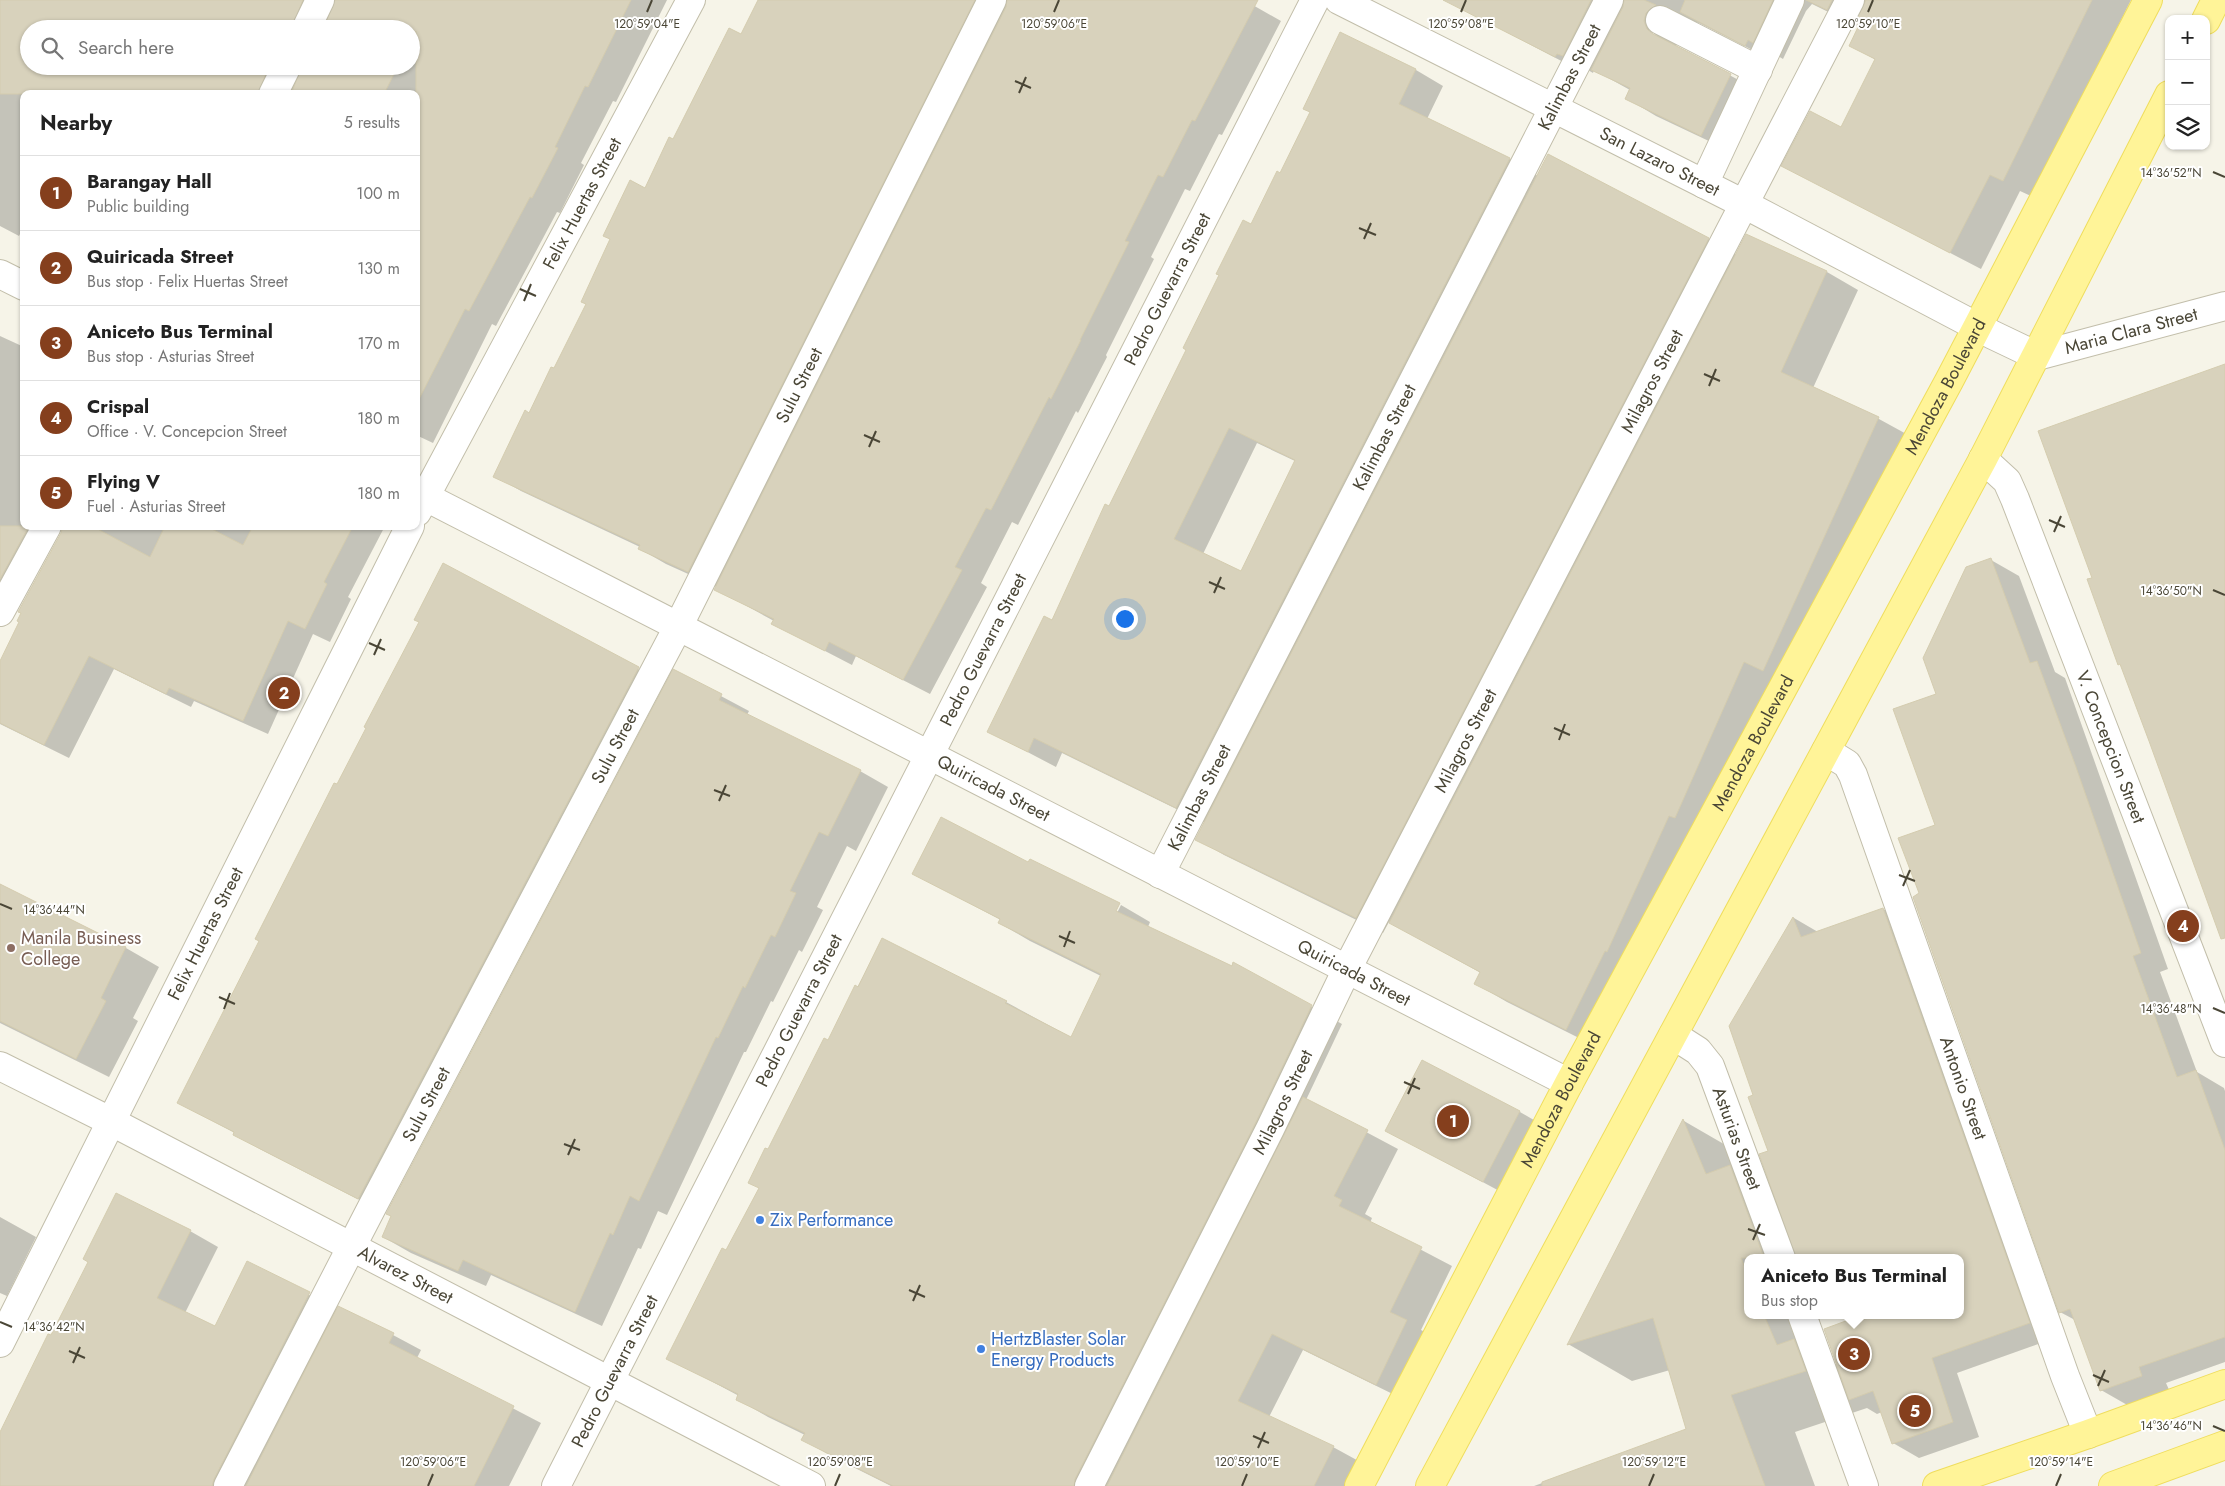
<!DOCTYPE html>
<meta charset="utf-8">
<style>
:root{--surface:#fff;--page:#f6f6f6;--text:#222;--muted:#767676;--line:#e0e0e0;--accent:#853f1d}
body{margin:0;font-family:Jost,sans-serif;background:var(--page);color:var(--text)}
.controls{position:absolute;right:15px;top:15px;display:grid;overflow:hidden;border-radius:10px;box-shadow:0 1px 4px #0004}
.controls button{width:45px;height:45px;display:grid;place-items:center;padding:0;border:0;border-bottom:1px solid var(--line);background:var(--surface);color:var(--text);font:25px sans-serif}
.you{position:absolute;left:1124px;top:618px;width:18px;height:18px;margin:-12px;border:4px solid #fff;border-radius:50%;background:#1a73e8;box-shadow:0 0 0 8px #1a73e833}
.badge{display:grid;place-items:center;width:32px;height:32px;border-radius:50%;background:var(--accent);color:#fff;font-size:16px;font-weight:700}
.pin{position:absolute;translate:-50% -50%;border:2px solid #fff;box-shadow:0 1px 5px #0006}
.popup{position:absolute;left:1744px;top:1254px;width:220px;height:65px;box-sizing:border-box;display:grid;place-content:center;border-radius:10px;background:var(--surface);filter:drop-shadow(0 1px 4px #0005);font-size:16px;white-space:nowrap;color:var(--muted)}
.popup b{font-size:19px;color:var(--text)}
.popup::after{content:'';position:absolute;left:50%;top:100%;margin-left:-10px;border:10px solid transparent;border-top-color:var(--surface)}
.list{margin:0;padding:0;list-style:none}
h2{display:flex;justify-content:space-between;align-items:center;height:65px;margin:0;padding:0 20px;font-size:21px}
h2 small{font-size:16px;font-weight:400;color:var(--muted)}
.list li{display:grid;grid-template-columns:32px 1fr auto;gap:15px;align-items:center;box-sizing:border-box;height:75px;padding:0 20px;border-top:1px solid var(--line)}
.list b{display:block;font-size:19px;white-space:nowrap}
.list p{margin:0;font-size:16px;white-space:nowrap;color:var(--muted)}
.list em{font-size:16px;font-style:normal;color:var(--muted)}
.icon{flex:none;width:28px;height:28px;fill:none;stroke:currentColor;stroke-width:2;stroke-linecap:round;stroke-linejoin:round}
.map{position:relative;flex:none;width:2225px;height:1486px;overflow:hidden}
.search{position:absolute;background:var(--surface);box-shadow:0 1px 4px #0004;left:20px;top:20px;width:400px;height:55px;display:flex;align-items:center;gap:12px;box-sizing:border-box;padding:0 18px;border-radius:28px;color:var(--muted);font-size:19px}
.panel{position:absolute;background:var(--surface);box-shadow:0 1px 4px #0004;left:20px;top:90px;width:400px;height:440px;border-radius:10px}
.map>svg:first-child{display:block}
.shadow{fill:#0003;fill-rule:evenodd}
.building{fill:#d8d2bc;stroke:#d4ccaf;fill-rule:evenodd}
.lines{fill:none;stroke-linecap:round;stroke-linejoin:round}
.minor-casing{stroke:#c2beaa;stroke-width:30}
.major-casing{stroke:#efdd5d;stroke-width:30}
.minor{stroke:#fff;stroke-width:28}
.major{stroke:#fff498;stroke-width:28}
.ticks{fill:none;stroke:#4a4636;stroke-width:2}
.education-dot{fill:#8d6e63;stroke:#fff;stroke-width:2}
.shop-dot{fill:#3f7fe0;stroke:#fff;stroke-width:2}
.labels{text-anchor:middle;stroke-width:4;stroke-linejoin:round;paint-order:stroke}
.street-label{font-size:18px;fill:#4a4636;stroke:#fff}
.education-label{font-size:18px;fill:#785e54;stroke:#fff;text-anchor:start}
.shop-label{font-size:18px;fill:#366cbe;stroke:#fff;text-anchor:start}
.ticks-label{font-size:12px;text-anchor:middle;fill:#4a4636;stroke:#fff;stroke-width:4;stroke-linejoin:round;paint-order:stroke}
</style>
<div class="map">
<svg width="2225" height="1486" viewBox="0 0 2225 1486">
<rect width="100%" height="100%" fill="#f6f4e8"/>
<path class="shadow" d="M6,0H667L616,102L613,101L581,163L584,165L560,213L557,212L496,326L492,324L433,443L416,435V94H24V236L20,234L19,236L0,226V20ZM29,29H411V66H29Z
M759,0H1244L1281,21L1222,135L1219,134L1190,191L1185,189L1151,257L1154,259L1106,355L1107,357L1078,413L1076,411L1018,525L1012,522L981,583L987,587L930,694L856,656L852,665L773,624L774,621L716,589L717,587L666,564L640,549V547L521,491L495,476L555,370L646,190L673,140L742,36Z
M1473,0H2131L2033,197L2020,191L1981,269L1783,166L1841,129L1876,60L1850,45L1859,27L1812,4L1806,11L1783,59L1778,56L1776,62L1699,23L1690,21L1674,39L1677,47L1761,92L1732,152L1656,116L1626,98L1630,90L1594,70L1593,73L1588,70L1586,74L1467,11ZM1649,29L1658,37L1649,32Z
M1341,34L1416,70L1443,86L1427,119L1510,159L1538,176L1708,239L1737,255L1827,272L1858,290L1813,388L1879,419L1910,436L1597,1047L1507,1002L1476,984L1481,973L1389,922L1383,933L1224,855L1197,839L1205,823L1062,753L1056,767L989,732L1052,621L1252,225L1281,175L1311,112ZM1257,443L1295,461L1241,573L1203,554Z
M0,336L24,347V526H64L0,603Z
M64,526H385L348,597L351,599L330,642L313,634L268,734L194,701L191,707L114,669L69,758L0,724V664L62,534Z
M1991,560L2019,576L2055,672L2065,678L2168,969L2160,972L2197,1072L2224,1088L2225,1091V1362L2166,1383L2170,1392L2129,1406L2101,1390L2075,1320L2060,1312L1920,893L1936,826L1937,694Z
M443,565L664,683L385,1213L260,1149L234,1134L235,1133L179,1103L420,622Z
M674,671L749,711L747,715L860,771L888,787L856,851L847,846L817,907L823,910L802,952L799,950L773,1002L771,1001L746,1052H744L667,1215L658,1211L641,1249L638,1248L602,1326L491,1275L486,1286L411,1253L383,1237Z
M914,874L1115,917L1121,905L1150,922L1148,927L1232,967L1234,964L1342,1024L1306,1100L1398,1149L1365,1214L1372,1218L1370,1223L1452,1266L1421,1330L1437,1339L1407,1401L1303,1350L1269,1417L1333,1447L1364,1464L1353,1486H891L833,1457L803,1440L805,1435L768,1417L737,1399L739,1396L668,1358L761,1189L768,1151L883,940L1006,1002L1072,1038L1101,976L1030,941L999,923L1001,920Z
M0,885L126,948L159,967L133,1018L138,1021L109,1077L0,1023Z
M1883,909L1909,924L2055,1338L1957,1373L1979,1437L1919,1458L1893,1443L1882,1412L1877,1414L1867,1408L1795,1432L1815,1486H1534L1688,1430L1670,1370L1632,1381L1568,1344L1684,1121L1748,1158L1758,1183L1775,1192L1770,1152L1755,1096L1731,1026L1794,918L1818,932ZM1748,1258H1960V1315L1839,1366L1833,1363L1815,1321L1831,1315H1748Z
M1422,1062L1520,1112L1556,1133L1520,1202L1387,1131Z
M0,1217L36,1237L7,1296L0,1293Z
M190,1231L218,1247L185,1313L215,1328L248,1263L338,1310L339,1308L393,1335L421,1350L417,1358L541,1423L509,1486H0V1435L51,1337Z"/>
<path class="building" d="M0,0H303L291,29H29V66H269L258,94H0Z
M335,0H631L588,87L585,86L555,147L558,148L532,198L530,197L469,311L465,309L416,405V31L411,41V29H323Z
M758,0H975L688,572L638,549L640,545L493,477L525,410L529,413L551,367L554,368L586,304L581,302L610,239L603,236L630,180L645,188L669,137L673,139L729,28L741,34Z
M1007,0H1258L1195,121L1192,120L1163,177L1158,175L1125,241L1129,242L1080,340H1081L1051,399L1049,397L991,510L986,508L955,567L962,570L903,680L829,642L825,651L771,624L774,619L714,590L1006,7Z
M1443,0H1591L1563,56L1557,54L1555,57Z
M1624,0H1644L1656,5L1646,13L1644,21L1647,29L1653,34L1731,74L1701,136L1625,99L1630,88L1591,70L1623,7Z
M1685,0H1773L1753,43L1748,40L1745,46L1680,12Z
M1806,0H1832L1827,10Z
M1866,0H2092L2003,181L1990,175L1950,253L1781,166L1810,111L1841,127L1875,59L1849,46L1859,25L1855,23Z
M1340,32L1416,69L1399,104L1510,158L1176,808L1034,738L1028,752L987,732L1044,616L1052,620L1105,504L1109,506L1186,350L1183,348L1219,275L1216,274L1243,220L1251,224L1277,171L1280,173L1310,112L1303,109ZM1229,428L1295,460L1241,571L1174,539Z
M302,66H398L384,94H291Z
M1548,154L1709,238L1356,918L1195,840Z
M1746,234L1827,271L1781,372L1879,417L1763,671L1744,662L1675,818L1669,816L1607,952L1605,951L1566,1030L1474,984L1480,972L1389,923Z
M2225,364V938L2221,939L2149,741L2120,664L2118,665L2087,579L2092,578L2038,431Z
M0,526H29L0,579Z
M63,526H92L150,557L165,526H206L243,545L253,526H353L324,582L327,584L305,629L288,621L243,721L169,688L166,694L89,656L44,745L0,723V661L19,622L17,621L21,613L18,612L61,533Z
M1991,558L2030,663L2037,661L2076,767L2141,953L2133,956L2177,1077L2196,1070L2225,1150V1337L2139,1367L2142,1376L2100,1391L2070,1309L2059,1313L1913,897L1919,893L1898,838L1935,825L1893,709L1936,694L1923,658L1966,567Z
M443,563L639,667L358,1199L233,1135L234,1132L177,1103L259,941L255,939L334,783L337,784L366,728L364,727L419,622L414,620Z
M673,669L722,694L719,700L861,770L828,836L819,832L790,891L796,893L775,937L771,935L745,988L743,986L718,1038L716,1037L639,1201L630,1196L613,1235L610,1233L575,1312L463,1260L458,1271L382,1237L391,1216L386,1214Z
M941,817L1028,862L1030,859L1120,903L1116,911L1232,966L1233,962L1312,1005L1256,1122L1075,1479L1074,1486H893L801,1440L805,1433L736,1400L738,1394L666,1359L722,1248L726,1250L759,1188L748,1183L765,1148L768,1149L824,1038L828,1040L855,985L858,987L882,938L1007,1001L1005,1003L1071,1037L1101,974L998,923L1000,919L912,874Z
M0,884L126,947L101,998L106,1001L76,1059L0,1021Z
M1883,908L2030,1323L1932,1358L1953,1422L1892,1444L1873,1391L1849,1400L1824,1329L1862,1315H1960V1258H1796L1759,1154L1768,1151L1748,1097L1753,1095L1729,1026L1793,917L1801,937Z
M1422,1060L1520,1111L1483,1182L1385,1131Z
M1303,1097L1368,1130L1334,1196L1342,1200L1339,1206L1422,1247L1390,1312L1407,1320L1376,1385L1272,1334L1238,1401L1334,1446L1314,1486H1107Z
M1683,1119L1706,1174L1730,1165L1764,1258H1741L1748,1275V1315H1764L1777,1345L1794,1339L1806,1371L1731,1395L1765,1486H1542V1482L1686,1429L1653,1318L1567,1345Z
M116,1193L191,1230L157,1298L215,1326L247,1261L310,1292L214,1479L212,1486H0V1432L48,1334L51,1335L88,1262L83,1259Z
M338,1306L394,1333L389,1343L514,1406L474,1486H246Z"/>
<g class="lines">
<defs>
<g id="minor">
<path id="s1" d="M1339,0L1744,204L1993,335L2037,356L2225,306"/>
<path d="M1660,20L1758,70"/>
<path d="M306,29L320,0"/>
<path d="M273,94L287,66"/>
<path d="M1704,184L1790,0"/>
<path d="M0,274L24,286"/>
<path id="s2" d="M1983,459L2007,481L2015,499L2225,1043"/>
<path id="s3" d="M416,492L1569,1083"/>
<path id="s4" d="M417,512L691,0"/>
<path d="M0,612L47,526"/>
<path id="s5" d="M1826,751L1847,764L1853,775L2065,1376L2088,1434"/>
<path id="s6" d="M1160,874L1609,0"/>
<path id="s7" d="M1673,1035L1698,1051L1710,1066L1781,1258"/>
<path id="s8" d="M0,1066L112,1122L811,1486"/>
<path d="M1802,1315L1864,1486"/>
<path id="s9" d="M0,1343L410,526"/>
<path id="s10" d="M228,1486L371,1209L678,627L992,0"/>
<path id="s11" d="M556,1486L1315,0"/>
<path id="s12" d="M1089,1486L1270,1129L1347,969L1850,0"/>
</g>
<g id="major">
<path d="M2206,20L2216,0"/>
<path id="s13" d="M1359,1486L1569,1083L1949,381L2148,0"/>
<path d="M1430,1486L1983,459L2169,95"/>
<path d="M1937,1486L2088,1434L2225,1384"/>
<path d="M2113,1486L2225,1445"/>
</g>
</defs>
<use href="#minor" class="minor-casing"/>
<use href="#major" class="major-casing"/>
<use href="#minor" class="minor"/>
<use href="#major" class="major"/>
</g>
<path class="ticks" d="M647,12L652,0M1054,12L1059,0M1461,12L1466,0M1868,12L1873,0M1015,81L1031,88M1019,93L1026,77M2213,172L2225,177M1359,228L1376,235M1364,239L1371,223M520,289L536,296M524,301L531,284M1704,374L1720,381M1709,386L1716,369M864,435L880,442M869,447L876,431M2049,520L2065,527M2054,532L2061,516M1209,582L1225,589M2213,590L2225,595M1214,593L1221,577M369,643L385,650M374,655L381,639M1554,728L1570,735M1559,740L1565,724M714,790L730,796M719,801L726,785M1899,875L1915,881M1903,886L1910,870M0,904L12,909M1059,936L1075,943M1064,947L1070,931M219,997L235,1004M2213,1008L2225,1013M224,1009L230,993M1404,1082L1420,1089M1408,1094L1415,1078M564,1144L580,1150M568,1155L575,1139M1748,1229L1765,1235M1753,1240L1760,1224M909,1290L925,1297M913,1301L920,1285M0,1322L12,1327M69,1351L85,1358M73,1363L80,1347M2093,1375L2109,1382M2098,1386L2105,1370M2213,1426L2225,1431M1253,1436L1269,1443M1258,1448L1265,1432M428,1486L433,1474M835,1486L840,1474M1242,1486L1247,1474M1649,1486L1654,1474M2056,1486L2061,1474"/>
<circle class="education-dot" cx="11" cy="948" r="5"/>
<g class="shop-dot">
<circle cx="760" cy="1220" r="5"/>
<circle cx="981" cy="1349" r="5"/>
</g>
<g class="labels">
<g class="street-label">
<text dy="6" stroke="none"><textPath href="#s6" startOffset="896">Kalimbas Street</textPath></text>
<text dy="6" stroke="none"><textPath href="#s1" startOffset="359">San Lazaro Street</textPath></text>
<text dy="6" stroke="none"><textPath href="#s4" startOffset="350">Felix Huertas Street</textPath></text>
<text dy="6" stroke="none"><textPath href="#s11" startOffset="1344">Pedro Guevarra Street</textPath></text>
<text dy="6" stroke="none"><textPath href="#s1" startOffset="881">Maria Clara Street</textPath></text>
<text dy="6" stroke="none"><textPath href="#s12" startOffset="1240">Milagros Street</textPath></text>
<text dy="6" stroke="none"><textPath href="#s10" startOffset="1240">Sulu Street</textPath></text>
<text dy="6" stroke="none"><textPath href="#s13" startOffset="1246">Mendoza Boulevard</textPath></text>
<text dy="6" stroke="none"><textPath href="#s6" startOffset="491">Kalimbas Street</textPath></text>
<text dy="6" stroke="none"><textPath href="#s11" startOffset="939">Pedro Guevarra Street</textPath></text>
<text dy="6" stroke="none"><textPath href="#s12" startOffset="835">Milagros Street</textPath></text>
<text dy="6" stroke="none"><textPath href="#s13" startOffset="841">Mendoza Boulevard</textPath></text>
<text dy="6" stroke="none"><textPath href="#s10" startOffset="835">Sulu Street</textPath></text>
<text dy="6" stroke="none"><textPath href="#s2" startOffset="318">V. Concepcion Street</textPath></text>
<text dy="6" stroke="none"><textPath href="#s3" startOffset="649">Quiricada Street</textPath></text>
<text dy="6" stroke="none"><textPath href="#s6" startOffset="86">Kalimbas Street</textPath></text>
<text dy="6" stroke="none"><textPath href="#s9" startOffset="458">Felix Huertas Street</textPath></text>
<text dy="6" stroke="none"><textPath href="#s3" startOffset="1054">Quiricada Street</textPath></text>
<text dy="6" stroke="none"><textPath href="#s11" startOffset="534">Pedro Guevarra Street</textPath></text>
<text dy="6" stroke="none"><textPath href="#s5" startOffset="369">Antonio Street</textPath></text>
<text dy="6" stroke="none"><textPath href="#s13" startOffset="436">Mendoza Boulevard</textPath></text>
<text dy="6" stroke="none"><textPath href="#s12" startOffset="430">Milagros Street</textPath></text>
<text dy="6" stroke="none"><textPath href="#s10" startOffset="430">Sulu Street</textPath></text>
<text dy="6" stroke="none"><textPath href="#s7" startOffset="126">Asturias Street</textPath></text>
<text dy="6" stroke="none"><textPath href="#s8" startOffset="456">Alvarez Street</textPath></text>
<text dy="6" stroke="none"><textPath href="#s11" startOffset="129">Pedro Guevarra Street</textPath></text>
</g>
<g class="education-label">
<text x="21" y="944">Manila Business<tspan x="21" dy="21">College</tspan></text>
</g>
<g class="shop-label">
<text x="770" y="1226">Zix Performance</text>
<text x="991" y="1345">HertzBlaster Solar<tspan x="991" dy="21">Energy Products</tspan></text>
</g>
</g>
<g class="ticks-label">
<text x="647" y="28">120°59'04"E</text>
<text x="1054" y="28">120°59'06"E</text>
<text x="1461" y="28">120°59'08"E</text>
<text x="1868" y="28">120°59'10"E</text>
<text x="2171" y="177">14°36'52"N</text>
<text x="2171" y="595">14°36'50"N</text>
<text x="54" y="914">14°36'44"N</text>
<text x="2171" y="1013">14°36'48"N</text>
<text x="54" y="1331">14°36'42"N</text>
<text x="2171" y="1430">14°36'46"N</text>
<text x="433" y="1466">120°59'06"E</text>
<text x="840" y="1466">120°59'08"E</text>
<text x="1247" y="1466">120°59'10"E</text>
<text x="1654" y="1466">120°59'12"E</text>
<text x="2061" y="1466">120°59'14"E</text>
</g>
</svg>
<div class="controls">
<button>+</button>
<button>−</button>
<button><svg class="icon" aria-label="layers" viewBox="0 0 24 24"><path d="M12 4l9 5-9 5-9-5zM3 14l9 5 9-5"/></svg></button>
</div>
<div class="you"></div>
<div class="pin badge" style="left:1453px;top:1121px">1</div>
<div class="pin badge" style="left:284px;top:693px">2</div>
<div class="pin badge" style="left:1854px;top:1354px">3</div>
<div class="popup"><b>Aniceto Bus Terminal</b>Bus stop</div>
<div class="pin badge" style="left:2183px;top:926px">4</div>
<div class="pin badge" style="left:1915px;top:1411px">5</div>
<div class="search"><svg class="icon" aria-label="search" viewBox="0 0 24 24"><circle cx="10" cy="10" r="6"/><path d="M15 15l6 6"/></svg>Search here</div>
<section class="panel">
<h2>Nearby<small>5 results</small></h2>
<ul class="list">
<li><span class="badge">1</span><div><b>Barangay Hall</b><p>Public building</p></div><em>100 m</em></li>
<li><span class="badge">2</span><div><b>Quiricada Street</b><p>Bus stop · Felix Huertas Street</p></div><em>130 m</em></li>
<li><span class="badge">3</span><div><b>Aniceto Bus Terminal</b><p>Bus stop · Asturias Street</p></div><em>170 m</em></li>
<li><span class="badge">4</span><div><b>Crispal</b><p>Office · V. Concepcion Street</p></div><em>180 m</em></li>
<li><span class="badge">5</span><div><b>Flying V</b><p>Fuel · Asturias Street</p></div><em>180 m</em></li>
</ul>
</section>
</div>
